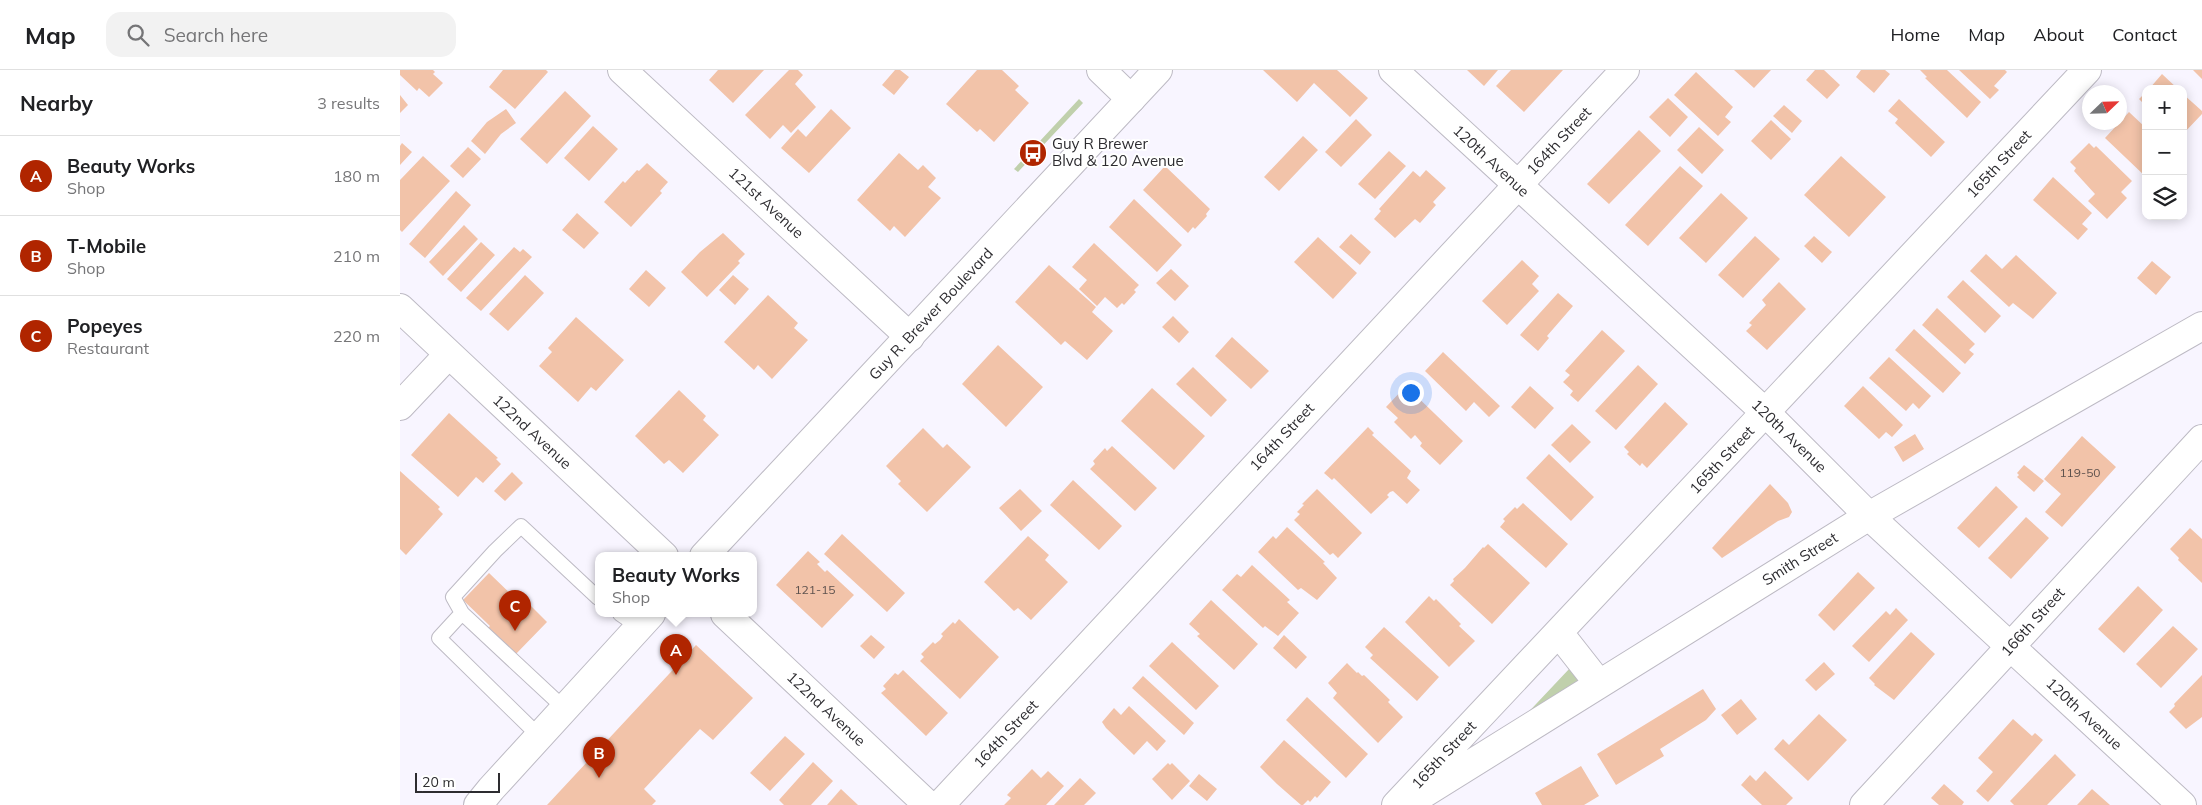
<!DOCTYPE html>
<meta charset="utf-8">
<style>
:root{--surface:#fff;--page:#f2f2f2;--text:#202124;--muted:#757577;--line:#e0e0e0;--accent:#b02500}
body{margin:0;font-family:Mulish,sans-serif;background:var(--page);color:var(--text)}
.controls{position:absolute;right:15px;top:15px;display:grid;overflow:hidden;border-radius:10px;box-shadow:0 2px 12px #0003}
.controls button{width:45px;height:45px;display:grid;place-items:center;padding:0;border:0;border-bottom:1px solid var(--line);background:var(--surface);color:var(--text);font:25px sans-serif}
.compass{position:absolute;left:1682px;top:15px;width:45px;height:45px;border-radius:50%;background:var(--surface);box-shadow:0 2px 12px #0003;rotate:67deg}
.scale{position:absolute;left:15px;bottom:12px;width:85px;box-sizing:border-box;padding-left:5px;border:2px solid #2d2c30;border-top:0;font-size:14px;line-height:18px;white-space:nowrap;color:#2d2c30;-webkit-text-stroke:4px #fff;paint-order:stroke}
.you{position:absolute;left:1010px;top:322px;width:18px;height:18px;margin:-12px;border:4px solid #fff;border-radius:50%;background:#1a73e8;box-shadow:0 0 0 8px #1a73e833}
.badge{display:grid;place-items:center;width:32px;height:32px;border-radius:50%;background:var(--accent);color:#fff;font-size:16px;font-weight:700}
.pin{position:absolute;translate:-50% -41px;filter:drop-shadow(0 1px 2px #0008)}
.pin::after{content:'';position:absolute;top:26px;width:18px;height:15px;background:inherit;clip-path:polygon(0 0,100% 0,50% 100%)}
.popup{position:absolute;left:195px;top:482px;width:162px;height:65px;box-sizing:border-box;display:grid;place-content:center;border-radius:10px;background:var(--surface);filter:drop-shadow(0 1px 4px #0005);font-size:16px;white-space:nowrap;color:var(--muted)}
.popup b{font-size:19px;color:var(--text)}
.popup::after{content:'';position:absolute;left:50%;top:100%;margin-left:-10px;border:10px solid transparent;border-top-color:var(--surface)}
.list{margin:0;padding:0;list-style:none}
h2{display:flex;justify-content:space-between;align-items:center;height:65px;margin:0;padding:0 20px;font-size:21px}
h2 small{font-size:16px;font-weight:400;color:var(--muted)}
.list li{display:grid;grid-template-columns:32px 1fr auto;gap:15px;align-items:center;box-sizing:border-box;height:80px;padding:0 20px;border-top:1px solid var(--line)}
.list b{display:block;font-size:19px;white-space:nowrap}
.list p{margin:0;font-size:16px;white-space:nowrap;color:var(--muted)}
.list em{font-size:16px;font-style:normal;color:var(--muted)}
.icon{flex:none;width:28px;height:28px;fill:none;stroke:currentColor;stroke-width:2;stroke-linecap:round;stroke-linejoin:round}
.map{position:relative;flex:none;width:1802px;height:735px;overflow:hidden}
header{display:flex;align-items:center;gap:30px;box-sizing:border-box;height:70px;padding:0 25px;background:var(--surface);border-bottom:1px solid var(--line)}
header strong{font-size:24px}
nav{display:flex;gap:28px;margin-inline-start:auto;font-size:18px}
.search{width:350px;height:45px;background:var(--page);display:flex;align-items:center;gap:12px;box-sizing:border-box;padding:0 18px;border-radius:15px;color:var(--muted);font-size:19px}
main{display:flex}
aside{flex:1;background:var(--surface)}
.map>svg:first-child{display:block}
.green{fill:#c0d0ac}
.building{fill:#f2c3a9}
.lines{fill:none;stroke-linecap:round;stroke-linejoin:round}
.service-casing{stroke:#bdbac4;stroke-width:16}
.minor-casing{stroke:#bdbac4;stroke-width:30}
.secondary-casing{stroke:#bdbac4;stroke-width:30}
.service{stroke:#fff;stroke-width:14}
.minor{stroke:#fff;stroke-width:28}
.secondary{stroke:#fff;stroke-width:28}
.labels{text-anchor:middle;stroke-width:4;stroke-linejoin:round;paint-order:stroke}
.number-label{font-size:12px;fill:#5e524e}
.street-label{font-size:15px;fill:#2d2c30;stroke:#fff}
.poi-label{font-size:15px;fill:#2d2c30;stroke:#fff;text-anchor:start}
</style>
<header>
<strong>Map</strong>
<div class="search"><svg class="icon" aria-label="search" viewBox="0 0 24 24"><circle cx="10" cy="10" r="6"/><path d="M15 15l6 6"/></svg>Search here</div>
<nav><a>Home</a><a>Map</a><a>About</a><a>Contact</a></nav>
</header>
<main>
<aside>
<h2>Nearby<small>3 results</small></h2>
<ul class="list">
<li><span class="badge">A</span><div><b>Beauty Works</b><p>Shop</p></div><em>180 m</em></li>
<li><span class="badge">B</span><div><b>T-Mobile</b><p>Shop</p></div><em>210 m</em></li>
<li><span class="badge">C</span><div><b>Popeyes</b><p>Restaurant</p></div><em>220 m</em></li>
</ul>
</aside>
<div class="map">
<svg width="1802" height="735" viewBox="0 0 1802 735">
<rect width="100%" height="100%" fill="#f8f5ff"/>
<path class="green" d="M679,29L683,33L618,102L614,99Z
M1170,598L1189,618L1119,652Z"/>
<path class="building" d="M0,0H33L35,2L33,4L43,13L29,27L19,18L17,21L0,5Z
M103,0H146L148,2L115,39L89,17Z
M318,0H364L333,33L309,10Z
M389,0H398L403,5L395,14L416,37L391,63L383,55L370,69L345,45Z
M495,0H500L509,7L494,25L482,15Z
M577,0H602L619,16L615,20L629,33L594,72L580,59L577,62L546,34Z
M863,0H937L968,28L950,47L914,13L897,32Z
M1067,0H1098L1084,16Z
M1111,0H1163L1124,42L1096,16Z
M1334,0H1371L1354,18Z
M1415,0H1424L1440,15L1427,29L1406,10Z
M1461,0H1485L1490,4L1474,23L1456,7Z
M1520,0H1547L1581,32L1567,48L1525,8L1527,7Z
M1559,0H1605L1607,2L1594,16L1599,20L1590,29Z
M1793,0H1802V9Z
M1296,2L1333,37L1325,47L1331,52L1318,66L1274,25Z
M1762,4L1778,19H1749Z
M165,21L191,46L147,94L120,69Z
M1746,22V36L1739,29Z
M1783,24L1802,41V44L1783,64Z
M0,25L8,35L0,43Z
M1268,28L1288,47L1270,67L1249,47Z
M1499,29L1545,72L1531,87L1495,53L1498,49L1488,41Z
M1384,35L1402,51L1392,63L1373,46Z
M106,39L116,53L101,64L85,84L71,71L87,52Z
M431,39L451,58L409,103L381,78L398,59L406,67Z
M1729,42L1746,58V107L1705,68Z
M956,49L972,65L941,97L925,82Z
M1371,50L1391,69L1371,90L1351,71Z
M193,56L218,79L189,111L164,88Z
M1299,57L1324,80L1302,104L1277,80Z
M1239,60L1261,81L1209,134L1187,114Z
M903,66L918,80L879,121L864,107Z
M2,73L12,82L0,95V76Z
M1689,73L1694,78L1696,76L1732,111L1721,122L1727,128L1707,149L1688,131L1695,124L1674,101L1676,98L1670,92Z
M68,77L81,89L63,108L50,96Z
M989,81L1006,96L975,129L958,114Z
M499,83L518,100L523,95L536,108L528,117L541,128L505,167L494,156L490,161L457,130Z
M23,86L50,111L2,162L0,160V110Z
M1441,86L1486,127L1449,167L1404,125Z
M247,93L268,112L260,121L262,123L231,157L204,132L223,111L225,113L237,100L239,101Z
M765,96L810,139L806,144L807,146L795,159L793,157L788,163L743,120Z
M1280,96L1303,116L1248,176L1225,155Z
M1026,100L1046,118L1033,132L1036,135L1020,153L1015,149L995,168L974,149L981,141L979,139L1013,101L1020,107Z
M1653,107L1692,143L1682,154L1688,159L1678,170L1633,130Z
M56,121L71,135L25,188L9,174Z
M1321,123L1348,148L1306,193L1279,168Z
M734,129L782,175L757,202L709,157Z
M177,143L199,163L184,179L162,160Z
M64,155L78,169L43,206L29,192Z
M323,163L345,184L338,191L340,193L307,227L281,202L300,182Z
M951,164L971,182L960,195L939,177Z
M1355,166L1380,189L1343,228L1318,205Z
M1414,166L1432,182L1422,193L1404,176Z
M918,167L957,203L933,229L894,192Z
M81,172L95,185L61,222L47,209Z
M694,173L739,215L734,220L736,222L724,235L722,233L717,238L705,227L697,236L679,219L687,210L672,197Z
M114,177L120,182L123,179L132,187L81,241L66,228Z
M1586,184L1602,199L1616,185L1657,223L1633,249L1613,233L1609,237L1570,201Z
M1122,190L1139,206L1132,214L1139,221L1107,255L1082,231Z
M1752,191L1771,207L1756,225L1737,208Z
M649,195L696,237L692,242L713,261L687,290L665,271L661,275L615,232Z
M771,199L789,216L775,231L756,213Z
M246,200L266,218L249,237L229,219Z
M125,205L144,223L108,261L89,244Z
M333,205L349,219L335,235L319,220Z
M1563,210L1601,246L1585,263L1547,227Z
M1379,212L1406,239L1367,280L1346,261L1352,255L1349,253L1366,235L1362,230Z
M1158,223L1173,236L1147,266L1149,268L1138,281L1120,265Z
M368,225L398,253L394,258L408,270L372,309L358,295L354,300L324,272Z
M1537,238L1575,274L1569,280L1574,284L1565,294L1522,255Z
M773,246L789,262L779,273L762,257Z
M176,247L224,290L196,321L191,317L178,332L139,296L152,282L148,278Z
M1514,259L1561,303L1543,323L1495,280Z
M1202,260L1225,281L1178,332L1170,325L1173,321L1163,312L1170,305L1165,301Z
M832,267L869,301L851,319L815,286Z
M598,275L643,317L606,357L562,314Z
M1043,282L1100,336L1089,347L1074,332L1066,341L1025,301Z
M1489,287L1531,326L1519,339L1513,333L1506,341L1469,308Z
M1238,295L1258,314L1216,360L1195,341Z
M793,297L827,330L811,347L776,314Z
M1006,316L1063,371L1040,395L1020,376L1022,373L1015,365L1011,369L994,352L998,348L986,337Z
M1130,316L1154,338L1135,359L1111,337Z
M1463,316L1503,355L1492,367L1486,362L1479,369L1444,336Z
M752,318L805,366L774,400L721,351Z
M279,320L306,346L303,350L319,365L283,403L269,390L264,394L235,366Z
M1265,332L1288,354L1247,398L1242,393L1240,396L1227,384L1229,382L1224,377Z
M49,343L98,388L96,389L101,394L83,413L76,407L58,427L11,385Z
M1172,354L1191,372L1170,393L1151,375Z
M968,357L974,363L972,365L1011,401L1007,408L1020,420L1007,434L993,421L990,422L987,425L989,427L971,444L934,408L932,410L924,403Z
M523,358L543,378L547,374L571,397L527,442L498,414L501,411L486,396Z
M1515,364L1524,379L1503,392L1494,377Z
M1682,366L1716,397L1662,457L1645,442L1661,424L1644,409Z
M712,376L757,418L735,441L690,399L695,394L693,391L705,378L707,381Z
M1149,384L1194,427L1171,451L1126,408Z
M1624,395L1644,411L1634,422L1617,407L1619,405L1617,403Z
M0,401L40,437L38,439L43,444L6,485L0,479Z
M112,402L123,413L105,431L94,421Z
M673,410L722,456L699,480L650,435Z
M1370,414L1388,433L1392,442L1389,447L1378,451L1322,488L1312,478Z
M1596,416L1618,437L1579,478L1557,458Z
M620,419L642,441L621,461L599,438Z
M917,419L962,463L938,488L933,483L930,485L894,450L900,444L897,442L904,435L902,434Z
M1123,433L1168,474L1146,498L1100,457L1105,451L1103,449L1115,437L1117,439Z
M1626,447L1649,468L1611,509L1588,488Z
M887,457L925,492L923,493L937,508L917,530L901,518L898,520L858,482L873,466L876,469Z
M1790,458L1802,469V513L1778,490L1779,488L1770,479Z
M442,464L505,523L487,542L424,484Z
M628,466L649,485L645,490L668,512L631,550L618,538L614,541L584,512Z
M1088,474L1130,513L1092,554L1050,515L1054,511L1053,509L1065,498L1083,477L1084,478Z
M408,481L420,492L417,494L425,502L427,500L454,525L422,558L376,515Z
M852,495L890,530L887,532L899,543L878,566L865,556L863,558L822,520L837,504L841,507Z
M1458,502L1475,518L1434,561L1418,545Z
M89,503L115,528L119,524L147,552L114,586L87,559L90,556L63,530Z
M1738,516L1763,540L1724,583L1698,559Z
M1029,526L1034,531L1036,529L1061,554L1059,556L1075,571L1049,597L1005,552Z
M811,530L858,574L834,600L797,566L800,564L789,554Z
M1496,538L1508,550L1469,592L1452,576L1486,541L1490,545Z
M559,549L599,587L560,629L520,591L524,587L521,584L533,572L535,574L540,570L543,566L541,564L553,552L555,554Z
M1773,556L1798,579L1761,618L1736,594Z
M984,557L1039,607L1017,631L970,588L973,585L965,577Z
M1511,562L1535,584L1494,630L1474,615L1475,614L1469,608Z
M471,565L485,577L474,589L460,576Z
M884,565L907,587L896,599L873,578Z
M772,572L819,616L796,640L749,596Z
M296,575L353,628L313,670L300,659L244,719L256,731L252,735H147Z
M1424,592L1435,604L1416,621L1405,610Z
M947,593L957,603L958,602L962,606L964,605L990,630L988,632L1003,647L978,673L933,628L937,623L928,613Z
M503,600L548,643L526,666L481,623L486,619L483,616L495,603L498,605Z
M1802,605V647L1786,659L1769,642L1775,636L1774,634Z
M743,606L794,653L784,665L732,618Z
M1303,619L1316,639L1306,650L1260,679L1264,686L1216,715L1197,684Z
M907,627L968,684L946,708L886,650Z
M1341,629L1357,649L1337,665L1321,645Z
M729,636L766,671L757,681L747,671L734,685L706,658L702,652L714,638L721,645Z
M1419,644L1447,670L1408,711L1374,679L1383,669L1389,675Z
M1613,649L1632,666L1635,663L1643,670L1588,732L1576,721L1593,702L1578,688Z
M385,666L405,684L370,721L350,703Z
M884,670L931,712L917,728L915,726L910,732L908,730L903,735H901L877,714L860,697Z
M1655,684L1676,705L1647,735H1614L1610,731Z
M413,692L433,711L411,735H384L379,730Z
M768,693L770,695L772,693L790,711L772,730L752,709Z
M1181,696L1199,726L1184,735H1142L1135,723Z
M632,699L641,708L648,701L664,716L646,735H604L611,728L607,725Z
M1365,701L1393,728L1386,735H1362L1341,715L1350,705L1356,711Z
M799,704L817,719L807,731L789,716Z
M680,708L696,723L684,735H654Z
M1544,714L1564,732L1562,735H1539L1531,728Z
M441,719L458,735H427Z
M1692,719L1710,735H1677Z"/>
<g class="lines">
<defs>
<path id="service" d="M62,543L39,568L139,666
M220,544L239,557
M164,638L62,543L53,527L95,481L121,456L198,528"/>
<path id="minor" d="M222,0L510,267
M701,0L731,29
M993,0L1366,343L1469,446L1782,735
M0,238L264,486
M0,336L49,284
M325,544L528,735
M1159,563L1199,614
M1015,729L1469,446L1802,256
M540,735L1225,0
M996,735L1687,0
M1464,735L1802,369"/>
<path id="secondary" d="M304,486L758,0
M78,735L91,719L251,544"/>
</defs>
<use href="#service" class="service-casing"/>
<use href="#minor" class="minor-casing"/>
<use href="#secondary" class="secondary-casing"/>
<use href="#service" class="service"/>
<use href="#minor" class="minor"/>
<use href="#secondary" class="secondary"/>
</g>
<defs>
<symbol id="bus-disc" viewBox="-11 -11 22 22"><circle r="9.5" fill="#b02500" stroke="#fff"/><path d="M-5-6H5V4H4V6H2V4H-2V6H-4V4H-5ZM-3.5-4V0h7V-4ZM-3.5 1.2v1.5H-2V1.2ZM2 1.2v1.5H3.5V1.2Z" fill="#fff"/></symbol>
</defs>
<g fill-rule="evenodd">
<use href="#bus-disc" x="617" y="67" width="32" height="32"/>
</g>
<g class="labels">
<g class="number-label">
<text x="1680" y="407">119-50</text>
<text x="415" y="524">121-15</text>
</g>
<g class="street-label">
<text transform="translate(1159 71) rotate(-47)" y="5">164th Street</text>
<text transform="translate(1091 91) rotate(43)" y="5">120th Avenue</text>
<text transform="translate(1599 94) rotate(-47)" y="5">165th Street</text>
<text transform="translate(366 133) rotate(43)" y="5">121st Avenue</text>
<text transform="translate(531 244) rotate(-47)" y="5">Guy R. Brewer Boulevard</text>
<text transform="translate(132 362) rotate(43)" y="5">122nd Avenue</text>
<text transform="translate(1389 366) rotate(44)" y="5">120th Avenue</text>
<text transform="translate(882 367) rotate(-47)" y="5">164th Street</text>
<text transform="translate(1322 390) rotate(-47)" y="5">165th Street</text>
<text transform="translate(1400 489) rotate(-32)" y="5">Smith Street</text>
<text transform="translate(1633 552) rotate(-48)" y="5">166th Street</text>
<text transform="translate(426 639) rotate(43)" y="5">122nd Avenue</text>
<text transform="translate(1684 644) rotate(43)" y="5">120th Avenue</text>
<text transform="translate(606 664) rotate(-47)" y="5">164th Street</text>
<text transform="translate(1044 685) rotate(-47)" y="5">165th Street</text>
</g>
<g class="poi-label">
<text x="652" y="79">Guy R Brewer<tspan x="652" dy="17">Blvd &amp; 120 Avenue</tspan></text>
</g>
</g>
</svg>
<div class="controls">
<button>+</button>
<button>−</button>
<button><svg class="icon" aria-label="layers" viewBox="0 0 24 24"><path d="M12 4l9 5-9 5-9-5zM3 14l9 5 9-5"/></svg></button>
</div>
<svg class="compass" viewBox="-18 -18 36 36"><path d="M0-13l5 13h-10z" fill="#e53935"/><path d="M0 13l5-13h-10z" fill="#757577"/></svg>
<div class="scale">20 m</div>
<div class="you"></div>
<div class="pin badge" style="left:276px;top:605px">A</div>
<div class="popup"><b>Beauty Works</b>Shop</div>
<div class="pin badge" style="left:199px;top:708px">B</div>
<div class="pin badge" style="left:115px;top:561px">C</div>
</div>
</main>
